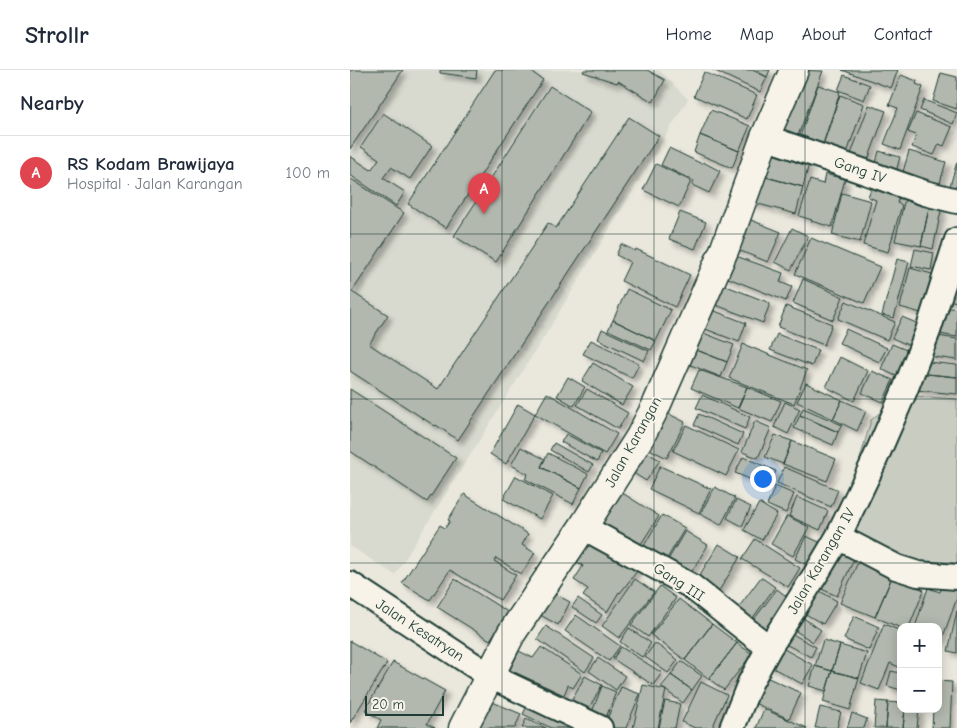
<!DOCTYPE html>
<meta charset="utf-8">
<style>
:root{--surface:#fff;--page:#f2f2f3;--text:#1f2937;--muted:#747a83;--line:#e0e1e3;--accent:#d1495b}
body{margin:0;font-family:"Comic Neue",sans-serif;background:var(--page);color:var(--text)}
.controls{position:absolute;right:15px;bottom:15px;display:grid;overflow:hidden;border-radius:10px;box-shadow:0 2px 12px #0003}
.controls button{width:45px;height:45px;display:grid;place-items:center;padding:0;border:0;border-bottom:1px solid var(--line);background:var(--surface);color:var(--text);font:25px sans-serif}
.scale{position:absolute;left:15px;bottom:12px;width:79px;box-sizing:border-box;padding-left:5px;border:2px solid #1f3d34;border-top:0;font-size:14px;line-height:18px;white-space:nowrap;color:#1f3d34;-webkit-text-stroke:4px #f7f3e8;paint-order:stroke}
.you{position:absolute;left:412px;top:408px;width:18px;height:18px;margin:-12px;border:4px solid #fff;border-radius:50%;background:#1a73e8;box-shadow:0 0 0 8px #1a73e833}
.badge{display:grid;place-items:center;width:32px;height:32px;border-radius:50%;background:var(--accent);color:#fff;font-size:16px;font-weight:700}
.pin{position:absolute;translate:-50% -41px;filter:drop-shadow(0 1px 2px #0008)}
.pin::after{content:'';position:absolute;top:26px;width:18px;height:15px;background:inherit;clip-path:polygon(0 0,100% 0,50% 100%)}
.list{margin:0;padding:0;list-style:none}
h2{display:flex;justify-content:space-between;align-items:center;height:65px;margin:0;padding:0 20px;font-size:21px}
h2 small{font-size:16px;font-weight:400;color:var(--muted)}
.list li{display:grid;grid-template-columns:32px 1fr auto;gap:15px;align-items:center;box-sizing:border-box;height:75px;padding:0 20px;border-top:1px solid var(--line)}
.list b{display:block;font-size:19px;white-space:nowrap}
.list p{margin:0;font-size:16px;white-space:nowrap;color:var(--muted)}
.list em{font-size:16px;font-style:normal;color:var(--muted)}
.map{position:relative;flex:none;width:607px;height:658px;overflow:hidden}
header{display:flex;align-items:center;gap:30px;box-sizing:border-box;height:70px;padding:0 25px;background:var(--surface);border-bottom:1px solid var(--line)}
header strong{font-size:24px}
nav{display:flex;gap:28px;margin-inline-start:auto;font-size:18px}
main{display:flex}
aside{flex:1;background:var(--surface)}
.map>svg:first-child{display:block}
.built{fill:#d9dacf}
.green{fill:#c8ccc1;stroke:#74847a}
.building{fill:#b2b8ae;stroke:#1f3d34;filter:url(#shadow)}
.lines{fill:none;stroke-linecap:round;stroke-linejoin:round}
.street-casing{stroke:#1f3d34;stroke-width:28}
.secondary-casing{stroke:#1f3d34;stroke-width:31}
.street{stroke:#f7f3e8;stroke-width:24}
.secondary{stroke:#f7f3e8;stroke-width:28}
.grid{fill:none;stroke:#1f3d34;stroke-width:1;stroke-opacity:0.55}
.labels{text-anchor:middle;stroke-width:4;stroke-linejoin:round;paint-order:stroke}
.street-label{font-size:15px;fill:#1f3d34;stroke:#f7f3e8}
</style>
<header>
<strong>Strollr</strong>
<nav><a>Home</a><a>Map</a><a>About</a><a>Contact</a></nav>
</header>
<main>
<aside>
<h2>Nearby<small></small></h2>
<ul class="list">
<li><span class="badge" style="background:#e0444e">A</span><div><b>RS Kodam Brawijaya</b><p>Hospital · Jalan Karangan</p></div><em>100 m</em></li>
</ul>
</aside>
<div class="map">
<svg width="607" height="658" viewBox="0 0 607 658">
<defs>
<filter id="shadow"><feDropShadow dx="4.5" dy="4.5" stdDeviation="2.5" flood-color="#0004"/></filter>
</defs>
<rect width="100%" height="100%" fill="#eae8dd"/>
<filter id="ink" filterUnits="userSpaceOnUse"><feTurbulence type="fractalNoise" baseFrequency=".02" numOctaves="2"/><feDisplacementMap in="SourceGraphic" scale="10" xChannelSelector="R" yChannelSelector="G"/><feConvolveMatrix kernelMatrix="1 2 1 2 8 2 1 2 1" color-interpolation-filters="sRGB"/></filter>
<g filter="url(#ink)">
<path class="built" d="M0,0H309L338,29L199,259L45,505L0,476Z"/>
<path class="green" d="M551,325L607,329V496L555,499L491,456L521,350Z"/>
<path class="building" d="M0,0H53L0,79Z
M90,0H127L126,8L90,3Z
M145,0H179L193,10L96,158L58,134Z
M234,0H297L315,10L303,32L268,11L267,13L233,2Z
M363,0H403L417,7L410,22Z
M403,0H420L417,7Z
M445,0L473,1L447,68L423,59Z
M492,0H548L541,18Z
M354,2L407,25L397,49L344,26Z
M591,3L607,7V39L583,31Z
M494,5L520,15L514,30L488,20Z
M551,5L567,11L566,14L573,17L550,80L534,74L548,38L539,35Z
M468,15L490,22L472,77L449,69Z
M200,16L241,42L146,192L104,166Z
M490,25L514,34L497,83L473,75Z
M574,30L607,43L603,54L570,40Z
M519,35L536,41L518,90L501,84Z
M361,40L400,56L389,81L350,65Z
M33,43L82,76L60,109L41,97L33,108L55,122L46,136L0,105V86L21,100L29,89L11,77Z
M566,43L602,57L594,76L589,74L584,85L562,77L566,65L558,62Z
M279,47L309,66L108,370L86,355L85,356L0,301V110L1,109L54,143L2,222L38,245L19,274L88,319L198,153L206,158Z
M350,65L389,81L382,98L344,82Z
M319,78L352,94L353,92L370,101L359,123L342,115L344,111L311,95Z
M411,81L459,94L453,117L405,104Z
M529,81L550,87L544,110L523,104Z
M559,81L596,92L587,123L550,112Z
M607,92V122L599,119Z
M306,94L341,111L329,137L293,120Z
M405,104L453,117L446,144L397,131Z
M475,104L495,109L482,157L461,151L462,150L449,146L460,110L473,114Z
M524,110L552,118L547,133L552,135L538,182L513,175L526,130L518,127Z
M492,123L521,131L510,172L482,165Z
M555,128L580,133L571,176L545,171Z
M580,133L592,136L583,179L571,176Z
M330,142L356,152L345,179L319,169Z
M391,146L431,162L418,192L378,176Z
M442,158L458,166L441,200L425,192Z
M461,168L530,197L514,233L445,204Z
M271,174L285,181L286,179L340,205L325,237L271,211L280,192L266,185Z
M565,179L584,183L581,200L561,196Z
M386,186L433,203L430,212L442,217L436,231L373,206Z
M547,189L559,192L544,248L532,245Z
M560,198L582,204L571,243L550,237Z
M453,209L493,227L483,250L443,233Z
M366,212L420,233L413,253L358,232Z
M596,216L607,218V232L594,229Z
M277,219L321,240L306,271L263,250Z
M496,231L545,252L537,270L488,249Z
M352,236L396,253L389,272L345,255Z
M436,236L482,254L474,275L428,257Z
M590,236L607,239V267L584,263Z
M552,247L569,254L560,276L542,268Z
M263,250L306,271L301,280L258,260Z
M252,259L299,281L294,291L248,269Z
M496,259L537,278L529,292L489,273Z
M346,260L384,275L377,292L339,277Z
M427,264L468,280L462,296L420,280Z
M581,265L607,269V290L578,286Z
M241,270L289,294L282,308L233,284Z
M393,274L457,300L444,334L379,308Z
M542,274L559,281L548,307L531,299Z
M339,277L377,292L371,307L333,292Z
M490,287L518,301L504,331L476,317Z
M568,291L607,295V307L567,303Z
M243,293L283,317L272,335L232,311Z
M349,300L397,317L388,338L341,318Z
M522,301L543,310L533,332L512,323Z
M567,303L607,307V324L565,320Z
M218,307L235,317L224,336L207,326Z
M456,313L492,330L483,349L447,332Z
M397,317L431,331L422,352L388,338Z
M0,319L106,388L77,432L0,381Z
M237,319L278,343L268,359L227,335Z
M197,323L267,364L255,384L185,344Z
M352,325L400,347L395,359L346,338Z
M492,330L516,341L507,361L483,349Z
M435,332L450,339L438,364L424,357Z
M168,334L185,344L156,394L140,384Z
M453,338L492,355L488,362L450,345Z
M315,342L335,352L317,388L297,378Z
M349,344L393,364L388,375L344,355Z
M450,345L488,362L483,375L444,358Z
M405,351L421,358L408,388L392,382Z
M336,355L389,380L376,406L323,381Z
M216,364L251,383L247,392L211,372Z
M425,365L442,371L433,394L415,387Z
M442,371L486,389L477,411L433,394Z
M204,373L243,395L239,402L200,380Z
M171,377L195,389L191,397L231,418L223,434L175,409L178,404L161,395Z
M289,378L310,390L296,411L277,399Z
M198,383L238,404L231,418L191,397Z
M393,387L426,401L419,417L385,403Z
M310,396L361,419L349,443L299,419Z
M434,397L488,420L481,437L427,413Z
M166,406L203,426L190,449L153,429Z
M425,416L444,424L436,443L417,435Z
M365,417L385,428L371,455L350,444Z
M266,419L309,446L291,474L280,467L274,476L245,457Z
M114,424L178,464L172,475L185,483L171,504L146,488L144,491L166,505L150,530L100,500L80,530L52,513L90,455L95,458L100,451L98,450Z
M447,427L478,441L470,460L439,446Z
M386,430L401,437L392,456L377,448Z
M409,433L427,444L412,470L394,460Z
M312,445L335,458L315,492L292,479Z
M437,446L459,457L443,486L421,474Z
M335,461L358,475L337,509L315,495Z
M240,466L288,500L270,523L269,522L257,542L233,526L238,519L224,510L233,496L224,490Z
M456,466L478,476L467,500L445,489Z
M405,469L450,498L438,517L392,489Z
M369,474L390,487L365,527L344,514Z
M485,478L505,487L487,526L467,517Z
M508,492L542,507L525,547L490,533Z
M411,507L425,517L397,556L383,545Z
M542,507L574,520L559,557H551V558L525,547Z
M105,509L158,542L140,570L87,537Z
M285,509L304,522L269,568L252,556Z
M594,512L607,516V528L591,572L588,571V557H565L578,518L590,522Z
M310,516L326,528L298,567L281,555Z
M427,519L445,533L420,566L402,552Z
M466,519L487,531L473,554L452,542Z
M197,520L220,532L208,555L185,542Z
M228,528L252,545L246,553L222,537Z
M329,529L362,554L335,590L301,565Z
M607,541V583L598,581Z
M446,543L471,560L463,572L438,556Z
M226,545L270,576L259,591L215,561Z
M504,546L529,557L519,580L494,569Z
M362,554L387,573L359,609L335,590Z
M534,554L551,561V598L540,593L529,620L511,613Z
M196,556L244,588L235,602L187,569Z
M279,558L301,573L292,587L270,572Z
M435,560L466,577L461,587L429,571Z
M473,570L490,575L482,601L465,596Z
M0,571L37,593L0,653Z
M305,573L328,590L318,603L295,587Z
M387,573L402,584L374,620L359,609Z
M425,574L463,595L452,614L414,593Z
M490,575L517,583L509,608L482,601Z
M191,577L232,604L223,618L218,615L214,625L160,600L169,581L183,588Z
M271,577L312,603L303,615L263,589Z
M248,588L275,606L266,620L239,601Z
M331,591L352,606L342,620L321,605Z
M43,592L95,621L77,654L85,658H27L31,650L15,640Z
M465,596L482,601L476,621L459,616Z
M482,601L509,608L500,640L473,632Z
M541,601L551,603V620L537,616Z
M321,605L342,620L333,633L311,617Z
M235,606L252,615L234,647L217,638Z
M414,606L451,623L439,649L402,632Z
M588,611L602,612L600,658H582L583,639H588Z
M351,612L377,625L362,658H345L332,652Z
M293,615L316,620L308,658H283Z
M252,616L266,622L253,655L239,650Z
M271,617L290,624L276,658H259L254,656Z
M133,628L171,644L165,658H118Z
M181,628L226,658H201L173,644Z
M315,631L330,634L325,658H309Z
M526,631L538,632L536,658H524Z
M538,632L551,633V639H555L553,658H536Z
M470,637L491,642L487,658H465Z
M414,639L457,658H406Z
M555,639H569L567,658H553Z
M502,643L517,649L514,658H497Z
M176,649L196,658H172Z"/>
<g class="lines">
<defs>
<path id="street" d="M415,67L575,123L607,131
M233,457L341,516L419,578
M488,467L546,497L568,504L607,507
M0,514L140,606L250,658
M382,658L400,613L419,578L469,499L488,467L522,396L555,320L578,261L607,170"/>
<path id="secondary" d="M113,658L161,564L233,457L290,367L306,336L375,178L415,67L444,0"/>
</defs>
<use href="#street" class="street-casing"/>
<use href="#secondary" class="secondary-casing"/>
<use href="#street" class="street"/>
<use href="#secondary" class="secondary"/>
</g>
</g>
<path class="grid" d="M152,0V658M304,0V658M455,0V658M0,164H607M0,329H607M0,493H607"/>
<g class="labels">
<g class="street-label">
<text transform="translate(510 100) rotate(19)" y="5">Gang IV</text>
<text transform="translate(283 372) rotate(-61)" y="5">Jalan Karangan</text>
<text transform="translate(471 491) rotate(-60)" y="5">Jalan Karangan IV</text>
<text transform="translate(329 512) rotate(33)" y="5">Gang III</text>
<text transform="translate(70 560) rotate(33)" y="5">Jalan Kesatryan</text>
</g>
</g>
</svg>
<div class="controls">
<button>+</button>
<button>−</button>
</div>
<div class="scale">20 m</div>
<div class="you"></div>
<div class="pin badge" style="left:134px;top:144px;background:#e0444e">A</div>
</div>
</main>
